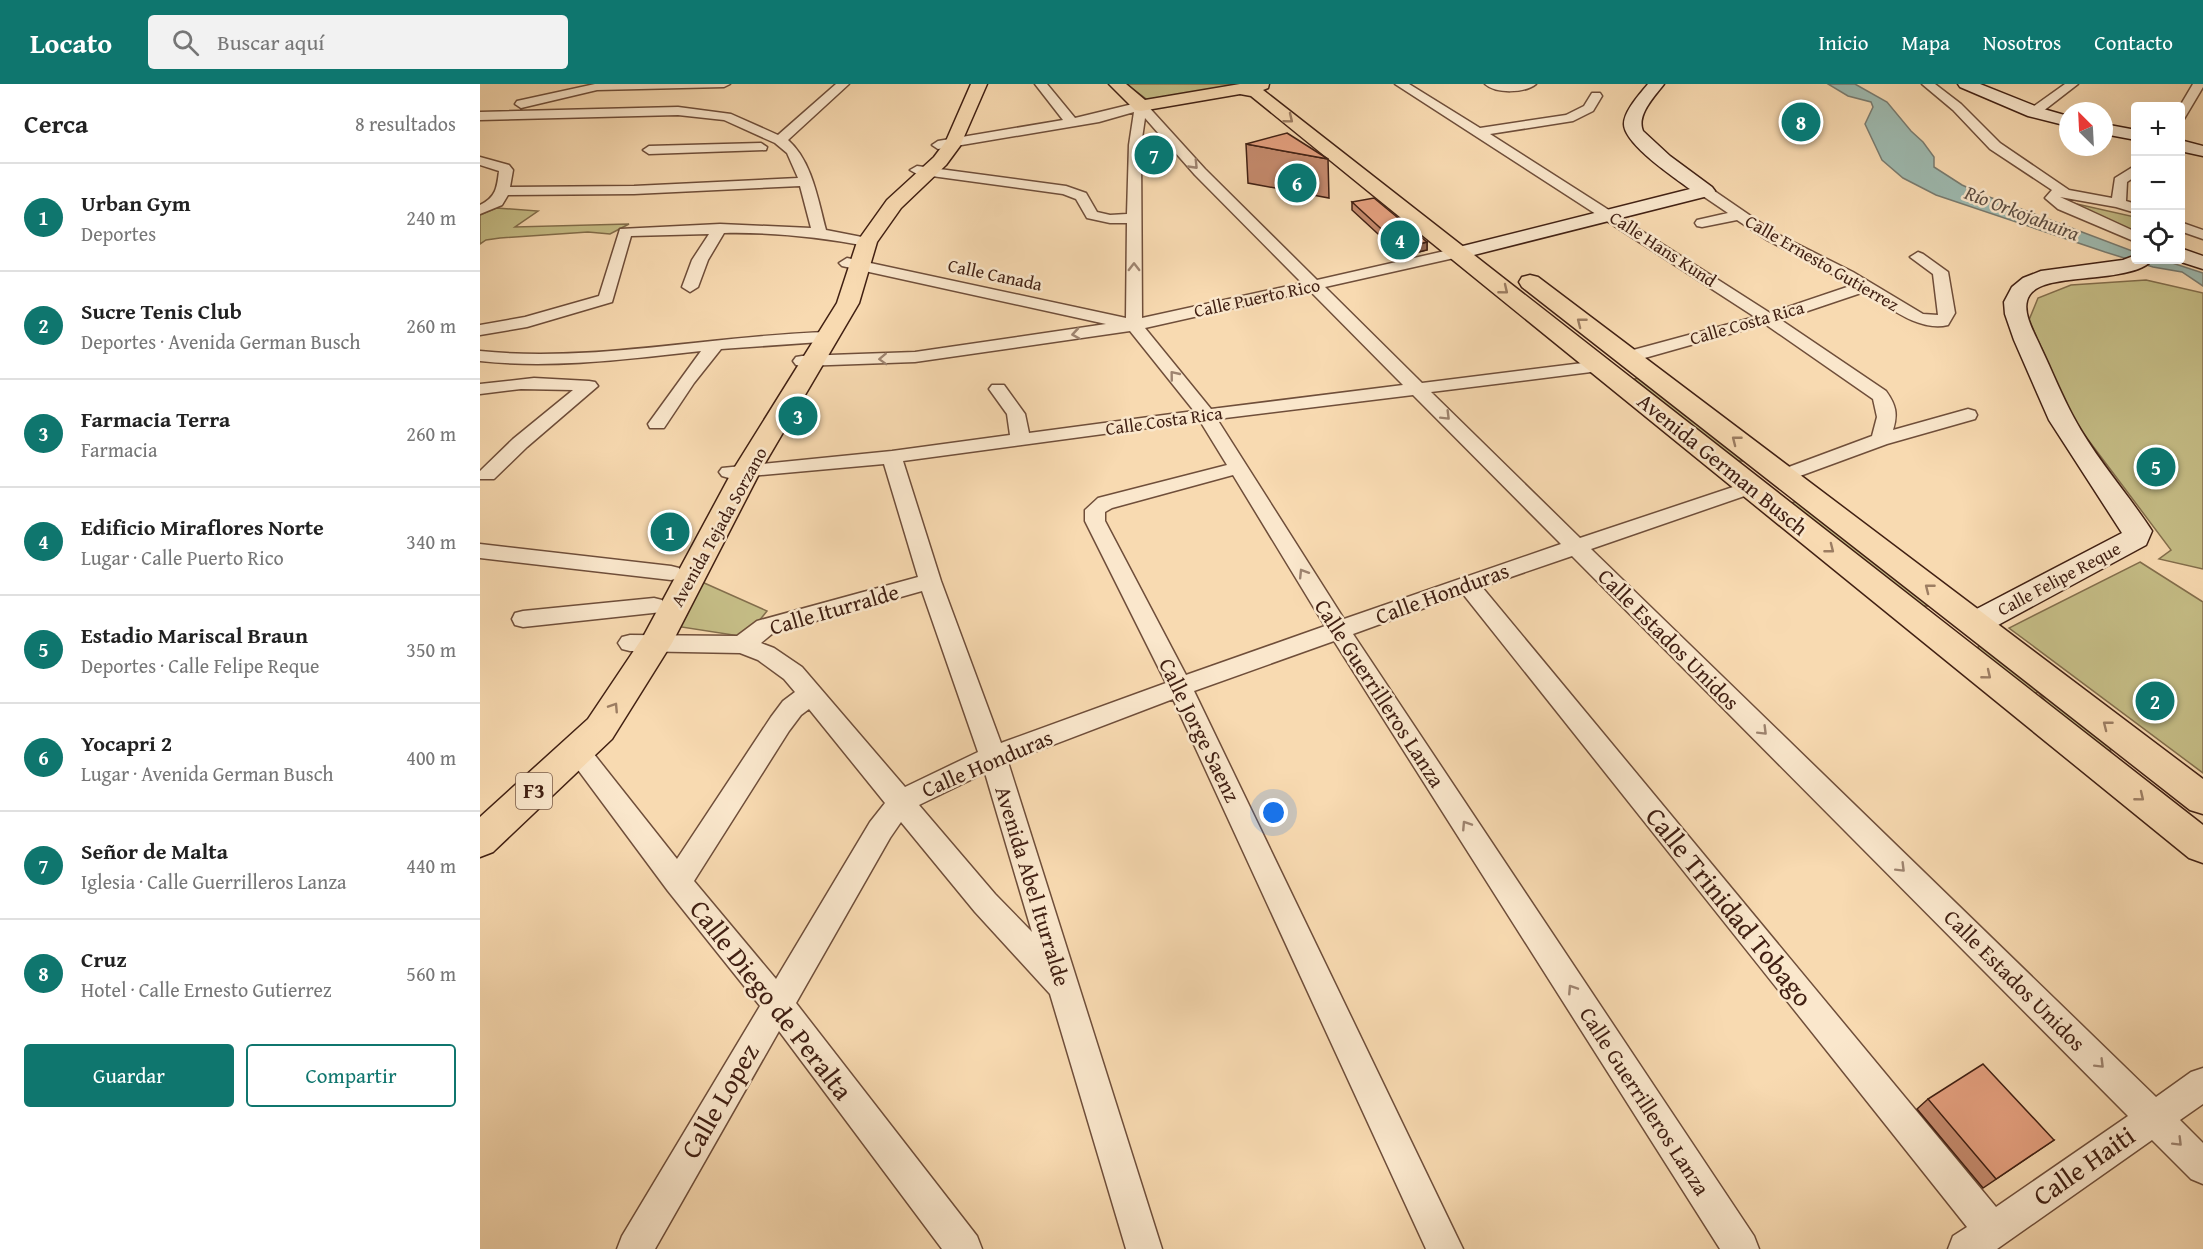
<!DOCTYPE html>
<html lang="es">
<meta charset="utf-8">
<style>
:root{--surface:#fff;--page:#f2f2f2;--text:#222;--muted:#767676;--line:#e0e0e0;--accent:#0f766e}
body{margin:0;font-family:"Gentium Book Plus",serif;background:var(--page);color:var(--text)}
.controls{position:absolute;right:18px;top:18px;display:grid;overflow:hidden;border-radius:6px;box-shadow:0 6px 24px #0002}
.controls button{width:54px;height:54px;display:grid;place-items:center;padding:0;border:0;border-bottom:2px solid var(--line);background:var(--surface);color:var(--text);font:30px sans-serif}
.compass{position:absolute;left:1579px;top:18px;width:54px;height:54px;border-radius:50%;background:var(--surface);box-shadow:0 6px 24px #0002;rotate:336deg}
.you{position:absolute;left:794px;top:729px;width:21px;height:21px;margin:-15px;border:4px solid #fff;border-radius:50%;background:#1a73e8;box-shadow:0 0 0 9px #1a73e833}
.badge{display:grid;place-items:center;width:39px;height:39px;border-radius:50%;background:var(--accent);color:#fff;font-size:20px;font-weight:700}
.pin{position:absolute;translate:-50% -50%;border:3px solid #fff;box-shadow:0 2px 6px #0006}
.list{margin:0;padding:0;list-style:none}
h2{display:flex;justify-content:space-between;align-items:center;height:78px;margin:0;padding:0 24px;font-size:26px}
h2 small{font-size:20px;font-weight:400;color:var(--muted)}
.list li{display:grid;grid-template-columns:39px 1fr auto;gap:18px;align-items:center;box-sizing:border-box;height:108px;padding:0 24px;border-top:2px solid var(--line)}
.list b{display:block;font-size:22px;white-space:nowrap}
.list p{margin:0;font-size:20px;white-space:nowrap;color:var(--muted)}
.list em{font-size:20px;font-style:normal;color:var(--muted)}
.actions{display:flex;gap:12px;padding:18px 24px}
.actions a{flex:1;padding:14px 0;border:2px solid var(--accent);border-radius:6px;text-align:center;font-size:21px;color:var(--accent)}
.actions .main{background:var(--accent);color:#fff}
.icon{flex:none;width:33px;height:33px;fill:none;stroke:currentColor;stroke-width:2;stroke-linecap:round;stroke-linejoin:round}
.map{position:relative;flex:none;width:1723px;height:1165px;overflow:hidden}
header{display:flex;align-items:center;gap:36px;box-sizing:border-box;height:84px;padding:0 30px;background:var(--accent);color:#fff}
header strong{font-size:28px}
nav{display:flex;gap:33px;margin-inline-start:auto;font-size:21px}
.search{width:420px;height:54px;background:var(--page);display:flex;align-items:center;gap:15px;box-sizing:border-box;padding:0 21px;border-radius:6px;color:var(--muted);font-size:22px}
main{display:flex}
aside{flex:1;background:var(--surface)}
.map>svg:first-child{display:block}
.green{fill:#c5bd86;stroke:#836e4c;stroke-width:1.5}
.water{fill:#9ebab0;stroke:#797c71;stroke-width:1.5}
.lines{fill:none;stroke-linecap:round;stroke-linejoin:round}
.street-casing{stroke:#6f4e3a;stroke-width:3}
.secondary-casing{stroke:#412013;stroke-width:3}
.primary-casing{stroke:#412013;stroke-width:3}
.street{fill:#fae7cc;fill-rule:evenodd}
.secondary{fill:#fae7cc;fill-rule:evenodd}
.primary{fill:#f8dab1;fill-rule:evenodd}
.wall{fill:#c58a6d;stroke:#412013;stroke-width:1.5}
.shaded-wall{fill:#a07059;stroke:#412013;stroke-width:1.5}
.building{fill:#e5a07f;stroke:#412013;stroke-width:1.5}
.oneway{stroke:#9c7d62}
.oneway2{stroke:#9e8470}
.labels{text-anchor:middle;stroke-width:5;stroke-linejoin:round;paint-order:stroke}
.far-street-label{font-size:18px;fill:#412013;stroke:#fae7cc}
.far-water-label{font-size:20px;font-style:italic;fill:#5d4e42;stroke:#fae7cc}
.shield{fill:#fae7cc;stroke:#785c4a;stroke-width:1.5}
.shield-label{font-size:21px;font-weight:bold;fill:#412013}
.street-label{font-size:22px;fill:#412013;stroke:#fae7cc}
.near-street-label{font-size:27px;fill:#412013;stroke:#fae7cc}
</style>
<header>
<strong>Locato</strong>
<div class="search"><svg class="icon" aria-label="search" viewBox="0 0 24 24"><circle cx="10" cy="10" r="6"/><path d="M15 15l6 6"/></svg>Buscar aquí</div>
<nav><a>Inicio</a><a>Mapa</a><a>Nosotros</a><a>Contacto</a></nav>
</header>
<main>
<aside>
<h2>Cerca<small>8 resultados</small></h2>
<ul class="list">
<li><span class="badge">1</span><div><b>Urban Gym</b><p>Deportes</p></div><em>240 m</em></li>
<li><span class="badge">2</span><div><b>Sucre Tenis Club</b><p>Deportes · Avenida German Busch</p></div><em>260 m</em></li>
<li><span class="badge">3</span><div><b>Farmacia Terra</b><p>Farmacia</p></div><em>260 m</em></li>
<li><span class="badge">4</span><div><b>Edificio Miraflores Norte</b><p>Lugar · Calle Puerto Rico</p></div><em>340 m</em></li>
<li><span class="badge">5</span><div><b>Estadio Mariscal Braun</b><p>Deportes · Calle Felipe Reque</p></div><em>350 m</em></li>
<li><span class="badge">6</span><div><b>Yocapri 2</b><p>Lugar · Avenida German Busch</p></div><em>400 m</em></li>
<li><span class="badge">7</span><div><b>Señor de Malta</b><p>Iglesia · Calle Guerrilleros Lanza</p></div><em>440 m</em></li>
<li><span class="badge">8</span><div><b>Cruz</b><p>Hotel · Calle Ernesto Gutierrez</p></div><em>560 m</em></li>
</ul>
<div class="actions"><a class="main">Guardar</a><a>Compartir</a></div>
</aside>
<div class="map">
<svg width="1723" height="1165" viewBox="0 0 1723 1165">
<rect width="100%" height="100%" fill="#f8dab1"/>
<filter id="stains"><feTurbulence type="fractalNoise" baseFrequency=".00333" numOctaves="4"/><feColorMatrix values="0 0 0 0 .2 0 0 0 0 .09 0 0 0 0 .02 0 0 0 .5 -.17"/></filter>
<radialGradient id="worn" r=".72"><stop offset=".6" stop-color="#630" stop-opacity="0"/><stop offset="1" stop-color="#630" stop-opacity=".3"/></radialGradient>
<path class="green" d="M646,0H774L669,17Z
M1588,118L1655,133V149Z
M16,124L58,127L35,143L149,140L130,150L108,148L20,154L6,156L0,160V131Z
M1666,196L1723,209V485L1679,475L1691,466L1594,337L1549,236L1558,214L1591,201Z
M1162,293L1265,377H1257L1154,295Z
M1317,417L1449,521V522H1441L1311,419Z
M1660,478L1723,518V689L1529,544Z
M222,498L287,527L266,553L195,542Z
M1501,561L1630,663L1631,670L1567,619L1558,608L1554,610L1499,566L1498,563Z"/>
<path class="water" d="M1348,0H1375L1407,18L1431,47L1443,58L1454,73V83L1482,101L1504,111L1655,168L1656,176H1683L1723,189V202L1702,188L1673,183L1625,168L1456,111L1423,94L1402,76L1385,40L1393,23L1391,18L1368,12Z"/>
<g class="lines">
<defs>
<path id="street" d="M115,0H250L244,3L117,6L41,24L35,20L37,17Z
M356,0H369L308,56C332,77 338,116 346,146L392,155L394,158L392,161L387,162C339,153 293,148 244,149L228,176L218,203L210,208L202,203L212,176L229,150L151,152L132,218L47,243L0,251V241L45,233L119,212L140,145L240,140L331,144L320,102L154,110L28,111L22,121L0,130V121C16,113 17,104 19,87L0,81V73L29,81L33,86L30,103L154,102L318,94L307,69L295,59L244,36L198,31L0,36V28L198,23L251,30L298,51Z
M555,0H567L595,34L661,18L665,19L725,85L837,196L978,164L983,166L986,169L983,172L845,203L942,299L1119,277L1125,278L1128,282L1125,286L1119,287L951,308L1100,454L1265,399L1272,397L1279,399L1282,403L1279,407L1111,465L1676,1013L1711,988L1723,984V1020L1700,1036L1723,1059V1100L1711,1095L1672,1056L1517,1165H1468L1473,1152L1487,1143L983,510L873,550L1274,1152L1279,1165H1240L854,557L714,607L983,1165H946L693,615L528,678L682,1165H646L570,910L495,828L421,738L410,754L316,919L497,1152L502,1165H462L299,947L175,1165H137L142,1152L280,922L188,807L84,667L88,660L97,657L106,660L197,775L291,633L303,617L315,608L304,595L278,576L260,569L150,567L142,565L138,559L142,553L150,551L257,552L277,537L438,493L404,380L249,394L242,392L239,388L242,384L412,367L530,351L527,330L509,305L512,301H524L545,330L549,349L714,327L650,247L435,278L322,282L316,281L313,277L316,273L322,272L435,268L626,240L362,182L359,179L367,174L646,234L647,139H630L607,134L596,115L583,110L437,90L430,86L437,82L586,102L606,109L617,128L630,131L647,130L649,61L654,28L619,38L458,65L452,61L458,57L583,36ZM665,34L715,91L822,199L662,234L661,61ZM830,207L923,301L731,325L665,244ZM933,311L1081,460L864,535L737,335ZM720,337L747,381L618,414L605,426V437L686,599L521,659L461,497L423,377ZM753,391L845,542L706,591L625,437V428L632,424ZM1092,472L1648,1032L1516,1123L1002,503ZM442,507L498,668L425,703L322,583L294,564L281,559L293,549ZM329,625L405,719L390,738L296,895L214,797L309,647L321,631ZM505,689L552,848L515,810L439,721Z
M915,0H929L1000,44L1086,31L1104,22L1112,9H1120L1122,12L1113,27L1093,37L1010,50L1290,229L1373,201L1287,156L1257,136L1222,143L1217,142L1215,139L1217,136L1248,129L1220,110L1218,107L1220,104H1230L1297,150L1373,188L1443,230L1458,231L1453,190L1430,173L1438,168L1443,170L1468,188L1475,229L1468,241C1438,248 1408,222 1384,208L1301,236L1406,307C1416,321 1418,330 1413,346L1488,325L1495,327L1497,331L1495,335L1407,360L1309,396H1295L1292,392L1295,388L1392,352L1397,333L1393,315L1285,240L1154,277H1142L1139,273L1142,269L1275,233Z
M1005,0H1056C1045,9 1016,10 1005,0Z
M1442,0H1455L1481,20L1520,59L1589,106L1632,114L1635,94L1656,81V92L1647,98L1646,117L1656,120V129L1636,123L1580,113L1656,148V158L1578,125L1565,114L1572,106L1510,65L1473,26Z
M1585,0H1598L1558,31H1550V25Z
M1713,0H1723V3L1704,35L1700,36V22Z
M281,59L287,63L286,66L169,70L163,66L169,62Z
M1700,138L1723,146V155L1700,147Z
M349,248L355,249L357,253L355,257L241,265L214,299L184,344H170L168,340L221,267C148,275 73,285 0,277V267C113,279 235,251 349,248Z
M54,294L109,297L115,298L118,302L47,363L14,395H0V387L33,355L93,306L41,305L0,310V300Z
M0,460L191,482L199,484L202,489L199,494L191,496L0,474Z
M174,514L182,516L185,522L182,528L43,543L35,541L32,535L35,529L43,527Z"/>
<path id="secondary" d="M1168,0H1184C1175,12 1156,31 1163,47L1190,72L1232,103L1235,107L1232,111L978,175L971,173L968,169L971,165L1210,105C1195,94 1144,60 1144,40C1144,27 1160,10 1168,0Z
M1478,0H1500L1560,24L1588,32V42L1548,32L1480,3Z
M1624,40L1656,46V56L1624,50Z
M1700,56L1723,62V72L1700,67Z
M1700,164L1723,172V185L1695,176H1700Z
M1656,171V176H1672C1660,192 1609,193 1589,196C1576,198 1551,200 1547,217C1543,231 1556,252 1561,264C1572,287 1582,312 1594,334C1614,372 1648,410 1672,447L1666,461L1507,547L1496,550L1485,547L1480,539L1485,531L1642,449L1569,336L1534,256L1525,230L1524,218L1532,203L1543,194L1561,187L1643,176Z"/>
<path id="primary" d="M491,0H507L480,62L466,81L421,124L397,158L379,219L281,386L192,559L132,655L13,768L0,773V733L108,635L163,553L253,386L357,219L377,158L407,116L454,73L466,57Z
M629,0H646L665,16L760,0H789L788,4L783,6L1723,741V779L1709,774L771,12L760,10L661,27L655,26Z
M1050,191L1058,193L1723,695V730L1710,726L1042,203L1039,198L1042,193Z"/>
</defs>
<use href="#street" class="street-casing"/>
<use href="#secondary" class="secondary-casing"/>
<use href="#primary" class="primary-casing"/>
<use href="#street" class="street"/>
<use href="#secondary" class="secondary"/>
<use href="#primary" class="primary"/>
</g>
<path class="wall" d="M766,60L848,75L849,114L768,99Z
M872,118L947,158V166L922,172L872,126Z
M1448,1015L1574,1056L1503,1104L1437,1025Z"/>
<path class="shaded-wall" d="M947,158V166L922,172V164Z"/>
<path class="building" d="M807,49L848,75L766,60Z
M894,114L947,158L922,164L872,118Z
M1503,980L1574,1056L1516,1095L1448,1015Z"/>
<defs><path id="oneway-chevron" d="M-2-3.5L2.5 0L-2 3.5" fill="none" stroke-width="1.6" stroke-linecap="round" stroke-linejoin="round" transform="scale(1.5)"/></defs>
<g class="oneway">
<use href="#oneway-chevron" transform="translate(809 35) rotate(39)"/>
<use href="#oneway-chevron" transform="translate(1024 206) rotate(39)"/>
<use href="#oneway-chevron" transform="translate(1101 238) rotate(-142)"/>
<use href="#oneway-chevron" transform="translate(1256 356) rotate(-142)"/>
<use href="#oneway-chevron" transform="translate(1350 465) rotate(38)"/>
<use href="#oneway-chevron" transform="translate(1449 504) rotate(-142)"/>
<use href="#oneway-chevron" transform="translate(1507 591) rotate(39)"/>
<use href="#oneway-chevron" transform="translate(134 623) rotate(-57)"/>
<use href="#oneway-chevron" transform="translate(1627 641) rotate(-142)"/>
<use href="#oneway-chevron" transform="translate(1660 713) rotate(39)"/>
</g>
<g class="oneway2">
<use href="#oneway-chevron" transform="translate(714 81) rotate(46)"/>
<use href="#oneway-chevron" transform="translate(654 183) rotate(-90)"/>
<use href="#oneway-chevron" transform="translate(596 250) rotate(171)"/>
<use href="#oneway-chevron" transform="translate(403 275) rotate(178)"/>
<use href="#oneway-chevron" transform="translate(694 291) rotate(-129)"/>
<use href="#oneway-chevron" transform="translate(966 332) rotate(45)"/>
<use href="#oneway-chevron" transform="translate(823 489) rotate(-122)"/>
<use href="#oneway-chevron" transform="translate(1283 647) rotate(45)"/>
<use href="#oneway-chevron" transform="translate(986 741) rotate(-123)"/>
<use href="#oneway-chevron" transform="translate(1421 784) rotate(45)"/>
<use href="#oneway-chevron" transform="translate(1092 905) rotate(-123)"/>
<use href="#oneway-chevron" transform="translate(1620 980) rotate(45)"/>
<use href="#oneway-chevron" transform="translate(1698 1058) rotate(45)"/>
</g>
<g class="labels">
<g class="far-street-label">
<text transform="translate(1183 165) rotate(33)" y="6">Calle Hans Kund</text>
<text transform="translate(1342 179) rotate(30)" y="6">Calle Ernesto Gutierrez</text>
<text transform="translate(515 191) rotate(12)" y="6">Calle Canada</text>
<text transform="translate(777 214) rotate(-12)" y="6">Calle Puerto Rico</text>
<text transform="translate(1267 239) rotate(-16)" y="6">Calle Costa Rica</text>
<text transform="translate(684 337) rotate(-8)" y="6">Calle Costa Rica</text>
<text transform="translate(239 443) rotate(-61)" y="6">Avenida Tejada Sorzano</text>
<text transform="translate(1579 495) rotate(-28)" y="6">Calle Felipe Reque</text>
</g>
<g class="far-water-label">
<text transform="translate(1542 129) rotate(21)" y="7">Río Orkojahuira</text>
</g>
<rect class="shield" x="36" y="689" width="36" height="36" rx="4.5"/>
<g class="shield-label">
<text x="54" y="714">F3</text>
</g>
<g class="street-label">
<text transform="translate(1243 380) rotate(39)" y="8">Avenida German Busch</text>
<text transform="translate(962 509) rotate(-20)" y="8">Calle Honduras</text>
<text transform="translate(354 525) rotate(-16)" y="8">Calle Iturralde</text>
<text transform="translate(1189 555) rotate(45)" y="8">Calle Estados Unidos</text>
<text transform="translate(900 609) rotate(57)" y="8">Calle Guerrilleros Lanza</text>
<text transform="translate(720 646) rotate(64)" y="8">Calle Jorge Saenz</text>
<text transform="translate(507 679) rotate(-23)" y="8">Calle Honduras</text>
<text transform="translate(553 802) rotate(73)" y="8">Avenida Abel Iturralde</text>
<text transform="translate(1535 896) rotate(45)" y="8">Calle Estados Unidos</text>
<text transform="translate(1165 1017) rotate(57)" y="8">Calle Guerrilleros Lanza</text>
</g>
<g class="near-street-label">
<text transform="translate(1249 823) rotate(51)" y="9">Calle Trinidad Tobago</text>
<text transform="translate(291 916) rotate(52)" y="9">Calle Diego de Peralta</text>
<text transform="translate(240 1017) rotate(-60)" y="9">Calle Lopez</text>
<text transform="translate(1604 1082) rotate(-35)" y="9">Calle Haiti</text>
</g>
</g>
<rect width="100%" height="100%" filter="url(#stains)"/>
<rect width="100%" height="100%" fill="url(#worn)"/>
</svg>
<div class="controls">
<button>+</button>
<button>−</button>
<button><svg class="icon" aria-label="locate" viewBox="0 0 24 24"><circle cx="12" cy="12" r="6"/><path d="M12 2v4M12 18v4M2 12h4M18 12h4"/></svg></button>
</div>
<svg class="compass" viewBox="-18 -18 36 36"><path d="M0-13l5 13h-10z" fill="#e53935"/><path d="M0 13l5-13h-10z" fill="#767676"/></svg>
<div class="you"></div>
<div class="pin badge" style="left:190px;top:448px">1</div>
<div class="pin badge" style="left:1675px;top:617px">2</div>
<div class="pin badge" style="left:318px;top:332px">3</div>
<div class="pin badge" style="left:920px;top:156px">4</div>
<div class="pin badge" style="left:1676px;top:383px">5</div>
<div class="pin badge" style="left:817px;top:99px">6</div>
<div class="pin badge" style="left:674px;top:71px">7</div>
<div class="pin badge" style="left:1321px;top:38px">8</div>
</div>
</main>
